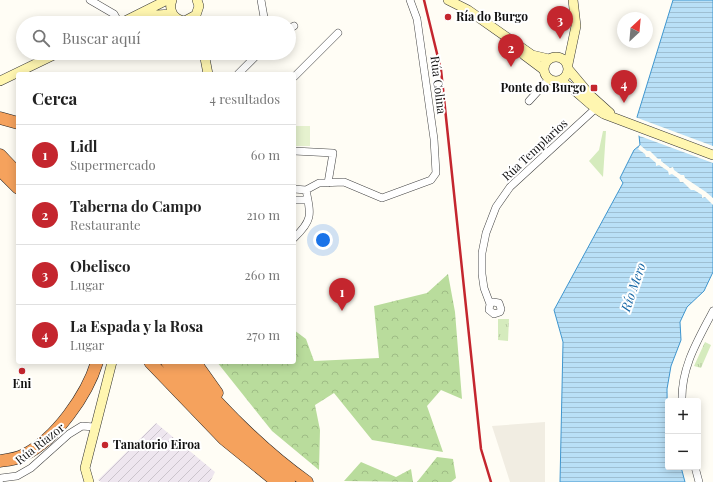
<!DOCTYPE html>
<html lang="es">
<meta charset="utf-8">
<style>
:root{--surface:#fff;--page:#f6f6f6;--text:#222;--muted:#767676;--line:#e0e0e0;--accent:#c4262e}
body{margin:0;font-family:"Playfair Display",serif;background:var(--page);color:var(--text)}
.controls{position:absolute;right:12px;bottom:12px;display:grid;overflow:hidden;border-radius:4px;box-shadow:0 2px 10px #0003}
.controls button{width:36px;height:36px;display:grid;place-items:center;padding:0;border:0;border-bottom:1px solid var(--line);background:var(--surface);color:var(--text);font:20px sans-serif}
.compass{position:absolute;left:617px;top:12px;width:36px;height:36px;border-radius:50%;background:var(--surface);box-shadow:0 2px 10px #0003;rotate:26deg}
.you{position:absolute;left:323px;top:240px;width:14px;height:14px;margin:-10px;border:3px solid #fff;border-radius:50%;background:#1a73e8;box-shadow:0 0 0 6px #1a73e833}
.badge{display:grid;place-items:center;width:26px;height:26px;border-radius:50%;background:var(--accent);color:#fff;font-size:13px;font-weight:700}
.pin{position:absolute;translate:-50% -33px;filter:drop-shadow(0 1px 2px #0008)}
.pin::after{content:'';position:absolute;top:21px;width:14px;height:12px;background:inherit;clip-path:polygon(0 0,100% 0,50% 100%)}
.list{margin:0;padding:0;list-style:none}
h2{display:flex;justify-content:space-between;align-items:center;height:52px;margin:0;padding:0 16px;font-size:17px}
h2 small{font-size:13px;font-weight:400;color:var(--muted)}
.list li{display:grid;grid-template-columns:26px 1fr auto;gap:12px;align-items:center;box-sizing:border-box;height:60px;padding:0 16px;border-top:1px solid var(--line)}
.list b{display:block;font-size:15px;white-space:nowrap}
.list p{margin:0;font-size:13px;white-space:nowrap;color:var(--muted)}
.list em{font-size:13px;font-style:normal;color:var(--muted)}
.icon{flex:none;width:22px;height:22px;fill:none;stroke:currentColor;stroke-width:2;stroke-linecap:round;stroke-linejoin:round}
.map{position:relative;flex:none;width:713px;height:482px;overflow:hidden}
.search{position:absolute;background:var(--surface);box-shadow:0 2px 10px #0003;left:16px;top:16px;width:280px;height:44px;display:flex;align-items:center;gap:10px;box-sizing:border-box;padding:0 14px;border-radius:22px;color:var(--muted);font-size:15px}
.panel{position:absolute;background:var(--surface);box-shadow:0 2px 10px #0003;left:16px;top:72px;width:280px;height:292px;border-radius:4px}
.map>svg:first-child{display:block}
.industrial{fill:url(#industrial-furrows)}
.grass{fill:url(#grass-tufts)}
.forest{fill:url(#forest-crowns)}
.garden{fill:#d5ebbd}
.pitch{fill:#e6f2cf}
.plaza{fill:#f1ede2}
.water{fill:url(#water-rules);stroke:#3f96cf}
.pier{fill:#fffdf5}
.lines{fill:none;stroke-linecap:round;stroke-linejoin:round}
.street-casing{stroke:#444;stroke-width:8}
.secondary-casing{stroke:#333;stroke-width:10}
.highway-casing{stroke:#222;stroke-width:13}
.street{stroke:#fff;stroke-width:7}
.secondary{stroke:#fff6b0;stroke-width:9}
.highway{stroke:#f5a25d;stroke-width:12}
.rail{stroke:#c4262e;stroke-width:2.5}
.poi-dot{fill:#c4262e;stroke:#fff;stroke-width:1.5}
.labels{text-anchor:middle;stroke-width:4;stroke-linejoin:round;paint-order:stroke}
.poi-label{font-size:12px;font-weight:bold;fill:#111;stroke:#fff;text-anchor:start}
.street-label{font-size:12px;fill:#111;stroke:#fff}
.water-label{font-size:13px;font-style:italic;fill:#1768a6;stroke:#fff}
</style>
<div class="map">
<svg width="713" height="482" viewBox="0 0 713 482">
<defs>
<pattern id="industrial-furrows" width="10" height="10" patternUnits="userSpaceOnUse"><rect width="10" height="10" fill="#eee6ef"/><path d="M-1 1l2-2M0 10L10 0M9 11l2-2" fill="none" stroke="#cbc4cc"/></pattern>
<pattern id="grass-tufts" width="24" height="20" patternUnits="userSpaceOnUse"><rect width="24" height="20" fill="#d5ebbd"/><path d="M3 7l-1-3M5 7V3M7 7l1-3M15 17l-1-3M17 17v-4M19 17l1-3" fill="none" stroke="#b6c8a1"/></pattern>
<pattern id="forest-crowns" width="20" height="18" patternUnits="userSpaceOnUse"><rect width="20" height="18" fill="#b9dc9c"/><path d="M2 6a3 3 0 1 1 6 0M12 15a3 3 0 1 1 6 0" fill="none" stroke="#9ebc85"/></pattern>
<pattern id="water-rules" width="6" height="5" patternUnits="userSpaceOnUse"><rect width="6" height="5" fill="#b9e0f7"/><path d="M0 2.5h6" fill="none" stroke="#9ebfd3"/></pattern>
</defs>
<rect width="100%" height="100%" fill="#fffdf5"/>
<path class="industrial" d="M156,423L215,472L210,482H101L98,480Z"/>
<path class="grass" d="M498,319H509L508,341L498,340Z
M705,342L711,345L701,368L694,366Z"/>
<path class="forest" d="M448,274L455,312L462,399L441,390L427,406L443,452L372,440L334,393L315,405L320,430L319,470L272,431L217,362H294V330L306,339L314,361L379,358L374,306L427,293Z
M437,457L453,459L456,478L451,482H417Z
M361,462L396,477L411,469L413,482L344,481Z"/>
<path class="garden" d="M603,131H606L603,177L589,161L599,150Z"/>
<path class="pitch" d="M294,126H310V146H294Z"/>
<path class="plaza" d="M545,422V482H510L492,426Z"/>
<path class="water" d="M673,0H713V272L704,291L687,307L680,322L681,340L671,366L667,389L668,467H681L685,482H560L563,342L554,310L623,183L620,178L634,150L640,145L637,117Z"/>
<path class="pier" d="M635,117L713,146V163L637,135Z
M640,145L647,151H650L658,159H661V161L670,168L673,167L674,170L681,175H684L685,178L706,192L713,198V205L705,197L702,198V195L694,190H691L683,182H680L679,179L672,174L669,175L668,171L659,165L656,166V163L649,157H646L645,154L638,149Z"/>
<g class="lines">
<defs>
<path id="street" d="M90,0L114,14L119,23
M261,0L265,23
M256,23L265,21
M289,29L294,26
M238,74L259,53
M294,77L338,33
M529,101L549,79
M294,151L333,153L328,183
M294,189L306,190L319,183L344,182L382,198L431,180L436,173L434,139L417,19L410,0
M294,200H308
M294,238C313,220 311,215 306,190
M490,304L493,302L499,303L501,309L500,312L494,314L489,310L490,304L484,288L482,274V253L486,233L496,207L510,187L595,109
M682,401C681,367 698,340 713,311
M695,467L699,482
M0,480L1,478L17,476L31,468L69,434L82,426L94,427"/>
<path id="secondary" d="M172,0C168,11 174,20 185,21L196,15L199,6L197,0
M448,0L468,10L532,55L549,59
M141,16L172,14
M121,23L167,0
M204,53L208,74
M524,55L544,70
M544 69a12 12 0 1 1 24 0a12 12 0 1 1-24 0Z
M568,64L576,26L573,0
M569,70L590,95L610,113
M0,81L58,53
M560,81C577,89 588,105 604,114L713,155
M89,482L85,468L112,362"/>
<path id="highway" d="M0,118L18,123
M0,155L18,174
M0,170L18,188
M150,362L224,439L277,482
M167,362C203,406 243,448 289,482
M181,362C220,406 259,448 307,482
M195,362L217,393
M0,461C8,460 17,459 24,455C56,439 87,395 97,362"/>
</defs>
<use href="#street" class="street-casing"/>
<use href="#secondary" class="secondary-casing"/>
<use href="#highway" class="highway-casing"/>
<use href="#street" class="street"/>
<use href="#secondary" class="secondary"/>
<use href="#highway" class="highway"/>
<path class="rail" d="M424,0L441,70L481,449L491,482"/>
</g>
<g class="poi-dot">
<circle cx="448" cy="17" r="4"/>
<rect x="590" y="84" width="8" height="8" rx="2"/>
<circle cx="22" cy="371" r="4"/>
<circle cx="105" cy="445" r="4"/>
</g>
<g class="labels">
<g class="poi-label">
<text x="456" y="21">Ría do Burgo</text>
<text x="586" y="92" text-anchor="end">Ponte do Burgo</text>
<text x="22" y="388" text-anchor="middle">Eni</text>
<text x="113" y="449">Tanatorio Eiroa</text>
</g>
<g class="street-label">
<text transform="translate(438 85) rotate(83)" y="4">Rúa Colina</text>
<text transform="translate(535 150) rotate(-43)" y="4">Rúa Templarios</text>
<text transform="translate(40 444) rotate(-38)" y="4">Rúa Riazor</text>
</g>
<g class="water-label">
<text transform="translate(633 287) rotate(-71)" y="5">Río Mero</text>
</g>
</g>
</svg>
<div class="controls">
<button>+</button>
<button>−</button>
</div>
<svg class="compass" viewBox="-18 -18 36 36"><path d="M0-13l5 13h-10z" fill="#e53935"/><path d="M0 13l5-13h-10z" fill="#767676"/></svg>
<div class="you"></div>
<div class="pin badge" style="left:342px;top:311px">1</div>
<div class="pin badge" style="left:511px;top:67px">2</div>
<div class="pin badge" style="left:560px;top:39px">3</div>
<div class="pin badge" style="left:624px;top:103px">4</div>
<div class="search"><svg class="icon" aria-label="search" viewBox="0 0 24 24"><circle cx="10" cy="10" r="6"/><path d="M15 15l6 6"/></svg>Buscar aquí</div>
<section class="panel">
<h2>Cerca<small>4 resultados</small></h2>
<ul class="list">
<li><span class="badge">1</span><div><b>Lidl</b><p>Supermercado</p></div><em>60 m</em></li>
<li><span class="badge">2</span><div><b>Taberna do Campo</b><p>Restaurante</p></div><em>210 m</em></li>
<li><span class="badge">3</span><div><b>Obelisco</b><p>Lugar</p></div><em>260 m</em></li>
<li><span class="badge">4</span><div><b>La Espada y la Rosa</b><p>Lugar</p></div><em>270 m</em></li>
</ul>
</section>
</div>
